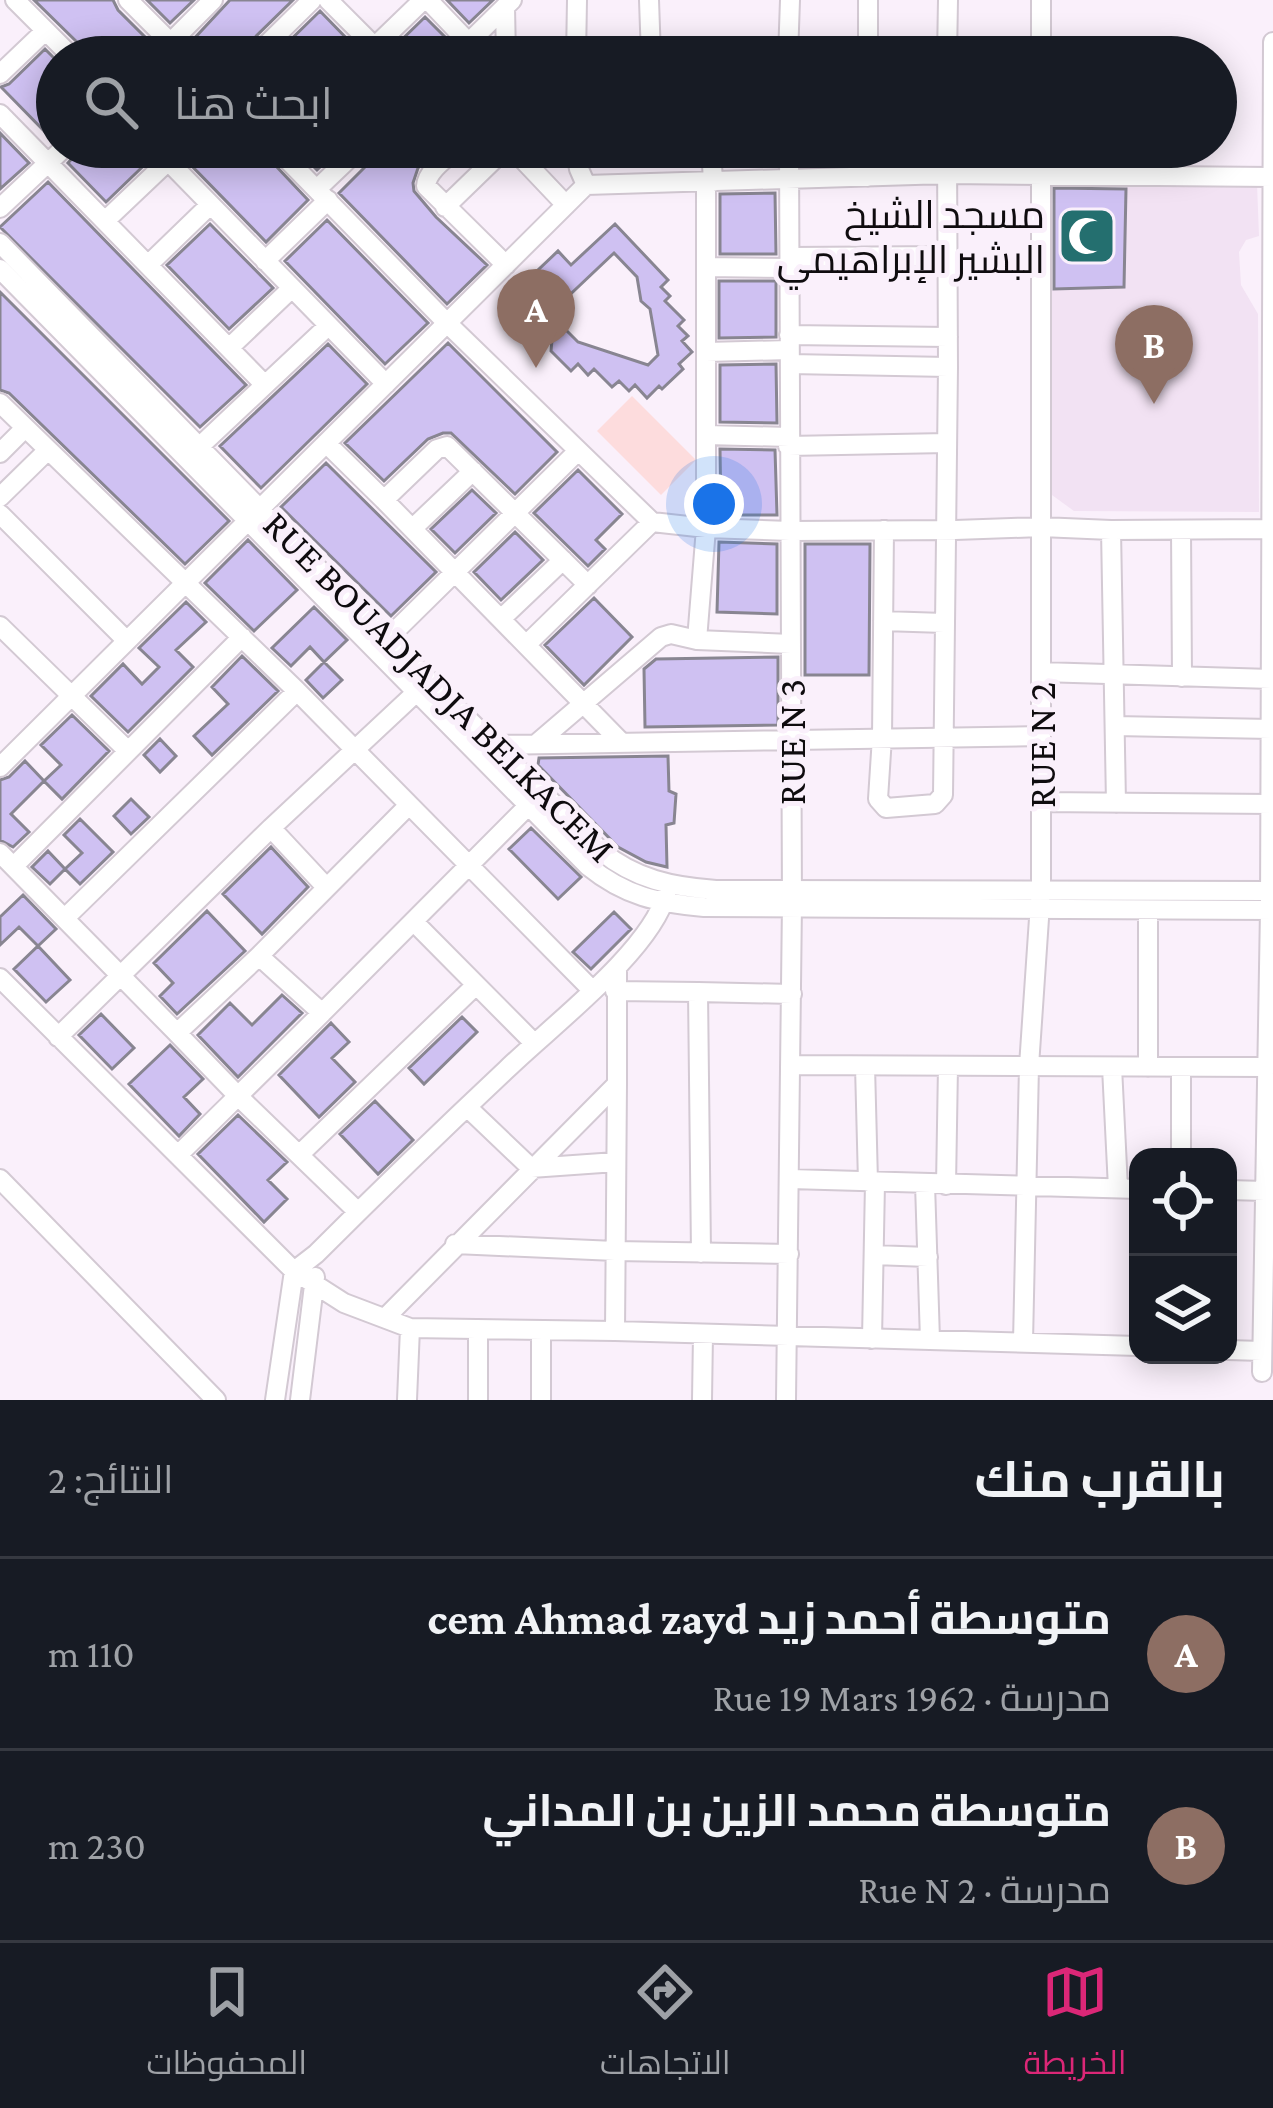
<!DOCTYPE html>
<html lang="ar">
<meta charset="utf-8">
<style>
:root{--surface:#171b24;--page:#242831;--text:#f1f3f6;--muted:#9ea1a6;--line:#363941;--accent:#db2777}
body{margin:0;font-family:"Crimson Pro",Cairo,serif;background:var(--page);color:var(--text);direction:rtl}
.controls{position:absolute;right:36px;bottom:36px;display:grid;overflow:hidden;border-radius:24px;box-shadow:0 6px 30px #0003}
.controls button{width:108px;height:108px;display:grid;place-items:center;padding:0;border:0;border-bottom:3px solid var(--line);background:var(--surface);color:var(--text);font:60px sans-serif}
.you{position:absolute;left:714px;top:504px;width:42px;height:42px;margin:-30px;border:9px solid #fff;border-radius:50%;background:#1a73e8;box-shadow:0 0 0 18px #1a73e833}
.badge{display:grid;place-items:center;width:78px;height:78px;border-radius:50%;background:var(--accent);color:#fff;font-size:39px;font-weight:700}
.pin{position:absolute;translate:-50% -99px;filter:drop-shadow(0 3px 6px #0008)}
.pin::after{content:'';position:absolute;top:63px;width:42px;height:36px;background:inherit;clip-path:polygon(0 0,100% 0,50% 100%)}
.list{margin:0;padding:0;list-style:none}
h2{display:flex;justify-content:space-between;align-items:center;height:156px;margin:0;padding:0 48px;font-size:51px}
h2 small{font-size:39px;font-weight:400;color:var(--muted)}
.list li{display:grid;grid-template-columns:78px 1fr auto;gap:36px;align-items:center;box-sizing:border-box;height:192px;padding:0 48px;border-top:3px solid var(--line)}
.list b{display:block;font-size:45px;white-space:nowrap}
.list p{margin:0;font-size:39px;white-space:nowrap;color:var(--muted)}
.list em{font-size:39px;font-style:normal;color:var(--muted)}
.icon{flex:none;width:66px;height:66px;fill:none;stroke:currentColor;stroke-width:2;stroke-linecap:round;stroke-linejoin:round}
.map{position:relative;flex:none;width:1273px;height:1400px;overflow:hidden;direction:ltr}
.search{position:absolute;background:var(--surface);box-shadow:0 6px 30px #0003;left:36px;right:36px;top:36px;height:132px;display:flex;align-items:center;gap:30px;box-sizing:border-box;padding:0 42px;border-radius:66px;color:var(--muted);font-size:45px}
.sheet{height:540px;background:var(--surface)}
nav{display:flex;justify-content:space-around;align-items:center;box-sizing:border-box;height:168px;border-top:3px solid var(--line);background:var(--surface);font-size:33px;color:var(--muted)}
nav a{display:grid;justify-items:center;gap:6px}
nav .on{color:var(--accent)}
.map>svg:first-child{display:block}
.built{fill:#f2e2f3}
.green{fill:#fddcdd}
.building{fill:#cfc1f2;stroke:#888591;stroke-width:3;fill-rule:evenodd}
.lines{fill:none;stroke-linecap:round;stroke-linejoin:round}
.minor-casing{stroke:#d3c9d3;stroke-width:22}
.minor{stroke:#fff;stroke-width:18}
.labels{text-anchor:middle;stroke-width:10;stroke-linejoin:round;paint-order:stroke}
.poi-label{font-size:39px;fill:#0f0c0f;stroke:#faf0fb;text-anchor:end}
.street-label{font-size:39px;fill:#0f0c0f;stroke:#faf0fb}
</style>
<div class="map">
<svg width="1273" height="1400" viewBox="0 0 1273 1400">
<rect width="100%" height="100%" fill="#faf0fb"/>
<path class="built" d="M1257,184L1259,236L1246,240L1239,252L1241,285L1258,314L1259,512L1074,511L1052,495L1048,290L1124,287L1126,185Z"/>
<path class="green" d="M632,396L696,460L661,495L597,431Z"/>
<path class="building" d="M34,0H113L118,10L151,43L142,57H85L82,47Z
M147,0H194L170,23Z
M230,0H293L245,47L241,57H203L190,43Z
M447,0H493L469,23Z
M320,11L355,47L351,57H273Z
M425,17L450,42L441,57H384Z
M45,49L57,61V136L53,140L1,87L9,84Z
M0,133L29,163L0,189Z
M82,147H163L106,202L68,163Z
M196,147H258L308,200L266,242L187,161Z
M294,147H341L317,170Z
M385,147H438L418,168L413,183L414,191L436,217L487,265L447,304L339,193Z
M48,182L246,385L200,427L0,227Z
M1054,188L1126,189L1124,287L1054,289Z
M775,193L776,254H720V194Z
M327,220L428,323L385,364L285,261Z
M210,224L273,288L229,329L167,265Z
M615,224L668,280L661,287L670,296L665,301L684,320L678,326L688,336L682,341L692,352L679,364L683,369L662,389L659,386L647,398L635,385L629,391L619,381L612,387L594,369L588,375L578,364L571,371L551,351L552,340L540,329L530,330L523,323V316L532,302L519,288L558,251L571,265ZM614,253L637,277L641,301L650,309L658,355L648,365L578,342L554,318L562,310L558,306Z
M719,281H776V337L719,338Z
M0,292L229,521L185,564L9,393L0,390Z
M448,343L557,452L515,494L451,433H443L428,439L384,481L345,443Z
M328,344L367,384L261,488L220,446Z
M776,364L777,423L720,422V365Z
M720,449L775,450L777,515H721Z
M326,463L436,572L391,616L281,507Z
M578,470L622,514L596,540L605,549L588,566L534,513Z
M472,490L496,513L455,553L431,529Z
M515,532L543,560L501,600L474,572Z
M248,540L297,590L254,631L205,583Z
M719,542L777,544V614L717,612Z
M805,544H870L869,675H805Z
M594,598L632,637L584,685L545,645Z
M186,602L206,622L176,650L193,667L128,732L91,696L123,664L142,684L159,667L139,648Z
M314,607L347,640L324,662L310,647L291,666L272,648Z
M242,656L278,691L212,755L194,736L228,704L212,687Z
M778,657V725L645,727L644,669L656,659Z
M324,662L342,680L323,698L306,680Z
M72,715L109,751L62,799L44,781L61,765L41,745Z
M160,739L176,756L160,772L144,755Z
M668,756L669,791L676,794L674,823L666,825L667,867L646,862L618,847L538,765L539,758Z
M25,761L44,781L11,814L29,832L13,847L0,840V780L9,777Z
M131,799L149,817L131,834L114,816Z
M80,819L113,852L80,884L65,869L82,853L64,835Z
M531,828L581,877L558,899L509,849Z
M271,847L308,887L262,934L223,894Z
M48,851L65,869L50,884L32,867Z
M23,895L56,929L38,946L19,927L0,945V917Z
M207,911L245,951L177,1014L160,996L173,983L154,963Z
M614,912L631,929L591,969L573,952Z
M38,946L70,980L46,1002L14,969Z
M282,995L302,1013L238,1077L198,1035L230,1003L252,1025Z
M101,1014L134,1048L112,1069L79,1035Z
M462,1017L477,1032L424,1084L409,1068Z
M331,1023L349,1042L332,1058L355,1082L319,1117L279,1075Z
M170,1045L203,1079L184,1097L200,1114L179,1136L129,1084Z
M375,1101L413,1140L378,1174L340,1134Z
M238,1115L287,1162L268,1180L287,1199L264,1222L198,1154Z"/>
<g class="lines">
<defs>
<path id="minor" d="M15,0L72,57
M128,0L185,57
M328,0L375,47
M428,0L469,43
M649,0L651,57
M505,7L506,57
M947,55L1041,56
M156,57L213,0
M254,57L312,0
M364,57L423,0
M454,57L512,0
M576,57L577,0
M788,57L790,0
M868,57V0
M947,57L948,0
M1041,57V0
M0,74L45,31
M0,114L265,385L199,447
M275,147L447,323L652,522L706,528L790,531L955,530L1041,527L1111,530L1273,529
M459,147C448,157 427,170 426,186L506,265
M511,147L566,205
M575,147L579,169L586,185
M711,147L713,182
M169,162L386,384
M868,177V147
M317,189L361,147
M445,207L507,147
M0,208L65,147
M106,220L183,147
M0,243L387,639L601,851C635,879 672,887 716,890L1273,891
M790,257L948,256
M265,261L328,200
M149,264L210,205
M706,267L790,268
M0,269L588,866C625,896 658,903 704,907L1273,910
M789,335L948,337
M229,348L292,288
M706,352L789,350
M790,364L948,367
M265,385L328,326
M0,403L297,691L592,990
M706,435L789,437
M326,443L384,500L437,449L447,446L588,585
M788,446L947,443
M0,453L25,428
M0,497L47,451
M384,500L621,742
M0,514L127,641
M413,528L473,471
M884,530L882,737L878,799L886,808L935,804L943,795L948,367L947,147
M1111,530L1116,803
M1181,530L1182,677
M502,618L563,560
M883,621L944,623
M0,626L127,750
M387,639L578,451
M697,640L706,528V182
M527,644L652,522
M1041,672L1271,679
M1115,726L1271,729
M536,744L661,637L671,634L697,640L791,644
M494,745L1041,736
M0,767L586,185L947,174L1273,177
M1041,802L1271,804
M408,806L259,956L322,1013L529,805
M271,828L326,887
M0,853L177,1033
M14,866L242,637
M1148,910V1067
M65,918L297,691
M414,922L534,1043
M259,956L177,1033L238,1096L322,1013
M0,978L294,1271L344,1303L410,1328L615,1331L1138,1346
M615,991L698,992
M58,1037L271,828L422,687
M791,1065L1267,1067
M865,1066L868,1182
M1112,1067L1118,1188
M467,1107L531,1168L616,1162
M178,1155L238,1096L299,1155L476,985
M299,1155L358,1212
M1181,1157V1067
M0,1179L216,1400
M790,1179L1138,1189
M925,1184L930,1340
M946,1185L948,1066
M1228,1190L1265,1191
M455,1244L615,1251L789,1254
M701,1253L698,992L792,994
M874,1255L928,1257
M385,1318L617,1084V967
M615,1331L617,1084
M872,1339L875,1183
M1023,1342L1029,1066L1041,889V147
M1228,1350L1262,1351
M1262,1372L1270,910L1273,42
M275,1400L294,1271L316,1254C379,1191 442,1130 507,1069C550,1027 651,951 666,894
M300,1400L315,1277
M407,1400L410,1328
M478,1400V1329
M541,1400V1330
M702,1400L703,1334
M786,1400L792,903L789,147"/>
</defs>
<use href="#minor" class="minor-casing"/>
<use href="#minor" class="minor"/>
</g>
<defs>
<symbol id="mosque-square" viewBox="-11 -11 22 22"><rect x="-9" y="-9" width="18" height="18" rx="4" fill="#246f6f" stroke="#faf0fb"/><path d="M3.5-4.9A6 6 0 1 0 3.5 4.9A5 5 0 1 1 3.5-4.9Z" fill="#fff"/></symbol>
</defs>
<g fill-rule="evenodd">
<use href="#mosque-square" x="1054" y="203" width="66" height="66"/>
</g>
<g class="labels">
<g class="poi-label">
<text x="1045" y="228">مسجد الشيخ<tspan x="1045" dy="45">البشير الإبراهيمي</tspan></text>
</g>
<g class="street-label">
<text transform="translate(440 686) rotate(45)" y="14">RUE BOUADJADJA BELKACEM</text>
<text transform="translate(791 742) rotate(-90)" y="14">RUE N 3</text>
<text transform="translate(1041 745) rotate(-90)" y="14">RUE N 2</text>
</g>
</g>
</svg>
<div class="controls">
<button><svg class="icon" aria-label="locate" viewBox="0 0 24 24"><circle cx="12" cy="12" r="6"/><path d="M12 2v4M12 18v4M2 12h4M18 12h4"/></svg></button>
<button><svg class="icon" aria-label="layers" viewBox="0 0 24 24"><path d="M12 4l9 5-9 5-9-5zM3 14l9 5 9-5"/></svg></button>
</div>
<div class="you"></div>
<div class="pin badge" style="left:536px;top:368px;background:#8d6e63">A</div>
<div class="pin badge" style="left:1154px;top:404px;background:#8d6e63">B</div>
<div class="search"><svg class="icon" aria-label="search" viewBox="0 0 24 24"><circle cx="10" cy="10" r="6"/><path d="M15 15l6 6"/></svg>ابحث هنا</div>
</div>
<section class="sheet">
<h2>بالقرب منك<small>النتائج: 2</small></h2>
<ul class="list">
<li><span class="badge" style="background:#8d6e63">A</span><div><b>متوسطة أحمد زيد cem Ahmad zayd</b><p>مدرسة · Rue 19 Mars 1962</p></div><em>110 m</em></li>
<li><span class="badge" style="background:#8d6e63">B</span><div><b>متوسطة محمد الزين بن المداني</b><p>مدرسة · Rue N 2</p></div><em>230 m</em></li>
</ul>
</section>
<nav>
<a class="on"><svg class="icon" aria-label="map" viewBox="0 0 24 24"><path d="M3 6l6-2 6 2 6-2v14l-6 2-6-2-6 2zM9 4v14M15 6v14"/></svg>الخريطة</a>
<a><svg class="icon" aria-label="directions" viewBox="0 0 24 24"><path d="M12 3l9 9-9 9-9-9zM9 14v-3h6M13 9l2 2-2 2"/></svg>الاتجاهات</a>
<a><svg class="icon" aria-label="saved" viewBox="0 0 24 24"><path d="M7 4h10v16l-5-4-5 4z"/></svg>المحفوظات</a>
</nav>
